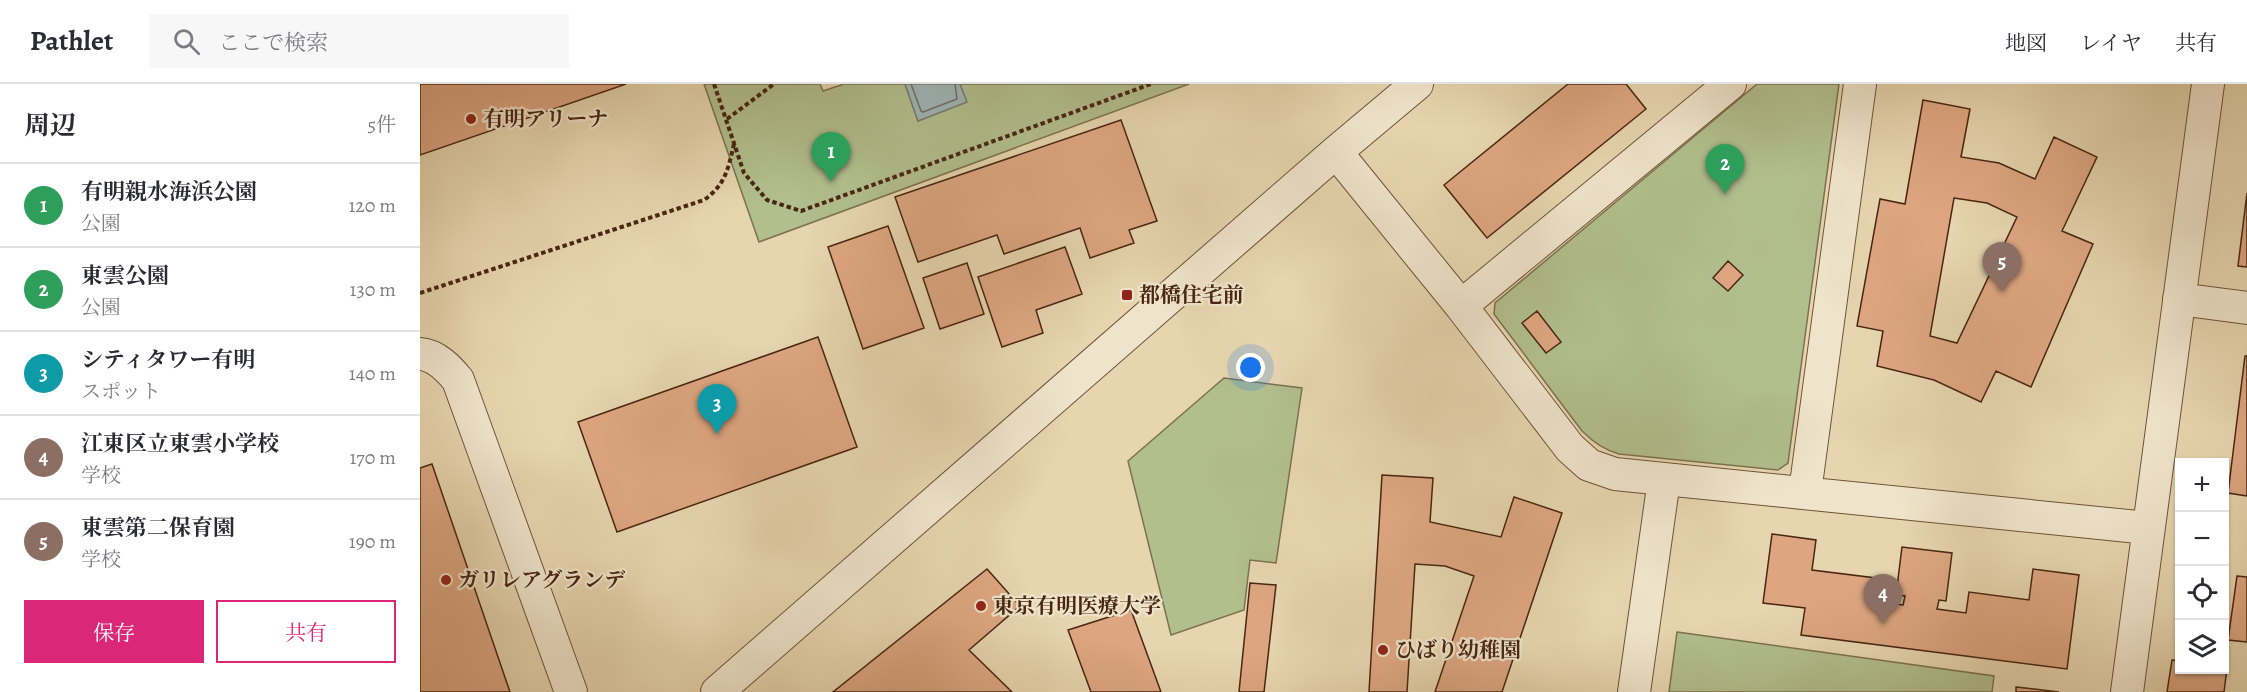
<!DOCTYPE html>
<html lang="ja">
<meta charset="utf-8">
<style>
:root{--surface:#fff;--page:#f7f7f7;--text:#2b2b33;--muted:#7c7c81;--line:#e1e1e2;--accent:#db2777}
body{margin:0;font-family:Alegreya,"Noto Serif JP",serif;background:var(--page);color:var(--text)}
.controls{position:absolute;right:18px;bottom:18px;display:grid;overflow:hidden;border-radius:0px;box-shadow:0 2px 4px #0004}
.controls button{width:54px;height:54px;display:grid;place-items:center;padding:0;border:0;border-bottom:2px solid var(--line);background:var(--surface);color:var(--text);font:30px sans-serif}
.you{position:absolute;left:831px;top:284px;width:21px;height:21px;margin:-15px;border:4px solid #fff;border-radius:50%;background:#1a73e8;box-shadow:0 0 0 9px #1a73e833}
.badge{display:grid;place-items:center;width:39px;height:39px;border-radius:50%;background:var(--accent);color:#fff;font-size:20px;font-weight:700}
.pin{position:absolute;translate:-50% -50px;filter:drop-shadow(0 2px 3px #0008)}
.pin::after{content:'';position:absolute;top:32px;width:21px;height:18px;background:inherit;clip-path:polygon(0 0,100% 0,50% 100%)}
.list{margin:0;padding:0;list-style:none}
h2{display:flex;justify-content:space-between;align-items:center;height:78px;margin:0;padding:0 24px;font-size:26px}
h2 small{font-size:20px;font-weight:400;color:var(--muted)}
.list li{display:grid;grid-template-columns:39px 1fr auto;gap:18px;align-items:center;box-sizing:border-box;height:84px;padding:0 24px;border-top:2px solid var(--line)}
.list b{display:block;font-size:22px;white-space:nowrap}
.list p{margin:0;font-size:20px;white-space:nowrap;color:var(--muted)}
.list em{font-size:20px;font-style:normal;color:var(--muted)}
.actions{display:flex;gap:12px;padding:18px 24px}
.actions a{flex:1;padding:14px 0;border:2px solid var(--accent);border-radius:0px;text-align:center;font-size:21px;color:var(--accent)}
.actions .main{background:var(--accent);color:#fff}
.icon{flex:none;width:33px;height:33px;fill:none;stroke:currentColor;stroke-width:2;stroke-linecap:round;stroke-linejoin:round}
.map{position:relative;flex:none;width:1827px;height:608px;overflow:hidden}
header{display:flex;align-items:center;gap:36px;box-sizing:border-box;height:84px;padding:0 30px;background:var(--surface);border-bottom:2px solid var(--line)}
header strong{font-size:28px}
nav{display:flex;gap:33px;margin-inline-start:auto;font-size:21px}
.search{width:420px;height:54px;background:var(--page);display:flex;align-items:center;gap:15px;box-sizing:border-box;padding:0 21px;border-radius:0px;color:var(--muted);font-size:22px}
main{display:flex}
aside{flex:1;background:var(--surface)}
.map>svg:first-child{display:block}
.green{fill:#b1be8d;stroke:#7c7250;stroke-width:1.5}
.water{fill:#9db5b7;stroke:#7b7c75;stroke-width:1.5}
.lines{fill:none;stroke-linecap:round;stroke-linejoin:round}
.shore{stroke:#726e64;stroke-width:1.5}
.building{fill:#dda681;stroke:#482612;stroke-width:1.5;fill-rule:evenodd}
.tertiary-casing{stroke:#705239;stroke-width:34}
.path{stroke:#482612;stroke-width:4;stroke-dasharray:4.5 3;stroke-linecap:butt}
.tertiary{stroke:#efe4cb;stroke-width:32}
.poi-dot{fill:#8f2418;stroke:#efe4cb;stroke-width:2}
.labels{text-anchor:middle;stroke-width:4.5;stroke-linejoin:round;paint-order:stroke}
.poi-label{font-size:21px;font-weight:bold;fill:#482612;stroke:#efe4cb;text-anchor:start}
</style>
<header>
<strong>Pathlet</strong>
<div class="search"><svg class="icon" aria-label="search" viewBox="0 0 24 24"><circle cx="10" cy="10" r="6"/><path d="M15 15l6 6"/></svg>ここで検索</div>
<nav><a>地図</a><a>レイヤ</a><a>共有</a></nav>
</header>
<main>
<aside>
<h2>周辺<small>5件</small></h2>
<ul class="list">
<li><span class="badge" style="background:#2e9e5b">1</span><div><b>有明親水海浜公園</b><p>公園</p></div><em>120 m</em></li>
<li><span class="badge" style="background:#2e9e5b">2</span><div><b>東雲公園</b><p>公園</p></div><em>130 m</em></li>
<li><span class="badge" style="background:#0f9aa8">3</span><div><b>シティタワー有明</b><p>スポット</p></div><em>140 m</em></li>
<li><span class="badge" style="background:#8d6e63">4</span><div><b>江東区立東雲小学校</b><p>学校</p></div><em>170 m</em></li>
<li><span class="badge" style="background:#8d6e63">5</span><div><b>東雲第二保育園</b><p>学校</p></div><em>190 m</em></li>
</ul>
<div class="actions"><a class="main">保存</a><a>共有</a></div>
</aside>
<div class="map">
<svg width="1827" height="608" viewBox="0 0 1827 608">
<rect width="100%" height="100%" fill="#e6d5af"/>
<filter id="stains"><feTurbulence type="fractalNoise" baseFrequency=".00333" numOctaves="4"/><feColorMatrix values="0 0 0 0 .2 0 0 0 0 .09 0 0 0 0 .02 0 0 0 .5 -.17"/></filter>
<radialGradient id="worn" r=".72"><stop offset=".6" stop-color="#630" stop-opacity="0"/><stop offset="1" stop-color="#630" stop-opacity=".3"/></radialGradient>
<path class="green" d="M284,0H400L403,7L424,0H485L498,37L546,18L540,0H769L339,158Z
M1337,0H1419L1368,379L1358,386L1199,370C1184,366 1173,358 1162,347L1074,230L1075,219Z
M804,294L882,304L856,479L830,476L824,526L751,551L708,377Z
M1257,548L1574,592L1572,608H1249Z"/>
<path class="water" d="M485,0H540L547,18L498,37Z"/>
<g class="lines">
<path class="shore" d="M491,0L501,27L503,28L537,15L535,0"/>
</g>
<path class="building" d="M0,0H206L0,71Z
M1148,0H1206L1226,25L1067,154L1024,101Z
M1503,16L1550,25L1541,73L1579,79L1615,95L1634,53L1677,73L1642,147L1673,160L1611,303L1576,287L1561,318L1514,296L1457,282L1463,247L1437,242L1460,115L1485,120ZM1534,114L1567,119L1597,133L1537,259L1510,252Z
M701,36L737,137L709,146L714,159L670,174L660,144L584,170L577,151L498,178L475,113Z
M1827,109V183L1818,182Z
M468,142L504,244L443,265L408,163Z
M645,163L662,210L616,226L623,249L582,263L558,193Z
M1308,177L1323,191L1308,207L1293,194Z
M547,179L564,230L520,245L503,194Z
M1117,227L1141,258L1126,269L1102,239Z
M398,253L437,363L197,448L158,338Z
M1825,272H1827V412L1808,409Z
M12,380L90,608H0V384Z
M962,391L1013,394L1010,438L1081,453L1094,413L1142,429L1082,608H1015L1054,492L1025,482L995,480L987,608H949Z
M1352,450L1396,456L1392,486L1456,494L1453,517L1483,521L1485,512L1476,511L1482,463L1532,469L1526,517L1519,516L1517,525L1546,529L1549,508L1609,516L1613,485L1659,491L1647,585L1381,551L1385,524L1343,519Z
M567,485L600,522L549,566L592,608H413Z
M1817,492L1827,493V558L1808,556Z
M830,499L856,501L844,608H819Z
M711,526L741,608H671L648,546Z
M1752,576L1760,577V586L1807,584L1804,608H1747Z
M1596,603L1639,608H1596Z"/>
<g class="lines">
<defs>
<path id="tertiary" d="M916,68L1041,222L1150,364L1169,381L1195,390L1728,444
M1759,215L1827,224
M1041,222L1310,0
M0,270C16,271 29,285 38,296L151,608
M1385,408L1440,0
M297,608L916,68L997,0
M1214,608L1244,396
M1707,608L1788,0"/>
</defs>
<use href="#tertiary" class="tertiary-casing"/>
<path class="path" d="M294,0L324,89L347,116L381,127L731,0
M307,35L354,0
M0,209L284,116C306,100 308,85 314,60"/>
<use href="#tertiary" class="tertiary"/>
</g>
<g class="poi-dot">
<circle cx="51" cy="35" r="6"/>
<rect x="701" y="205" width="12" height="12" rx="3"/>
<circle cx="26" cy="496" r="6"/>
<circle cx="561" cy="522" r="6"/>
<circle cx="963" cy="566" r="6"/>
</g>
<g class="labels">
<g class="poi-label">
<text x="63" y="42">有明アリーナ</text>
<text x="719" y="218">都橋住宅前</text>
<text x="38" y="503">ガリレアグランデ</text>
<text x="573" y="529">東京有明医療大学</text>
<text x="975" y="573">ひばり幼稚園</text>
</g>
</g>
<rect width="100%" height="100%" filter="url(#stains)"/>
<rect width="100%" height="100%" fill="url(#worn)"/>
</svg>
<div class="controls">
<button>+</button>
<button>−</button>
<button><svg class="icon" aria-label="locate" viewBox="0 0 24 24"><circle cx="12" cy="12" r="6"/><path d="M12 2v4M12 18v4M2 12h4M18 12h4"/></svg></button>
<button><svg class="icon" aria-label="layers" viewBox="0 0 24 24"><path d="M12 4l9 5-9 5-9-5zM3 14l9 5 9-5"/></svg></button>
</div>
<div class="you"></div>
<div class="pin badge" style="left:411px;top:98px;background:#2e9e5b">1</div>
<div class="pin badge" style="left:1305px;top:110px;background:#2e9e5b">2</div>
<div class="pin badge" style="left:297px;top:350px;background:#0f9aa8">3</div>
<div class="pin badge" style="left:1463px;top:540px;background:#8d6e63">4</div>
<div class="pin badge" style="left:1582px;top:208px;background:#8d6e63">5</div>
</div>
</main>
